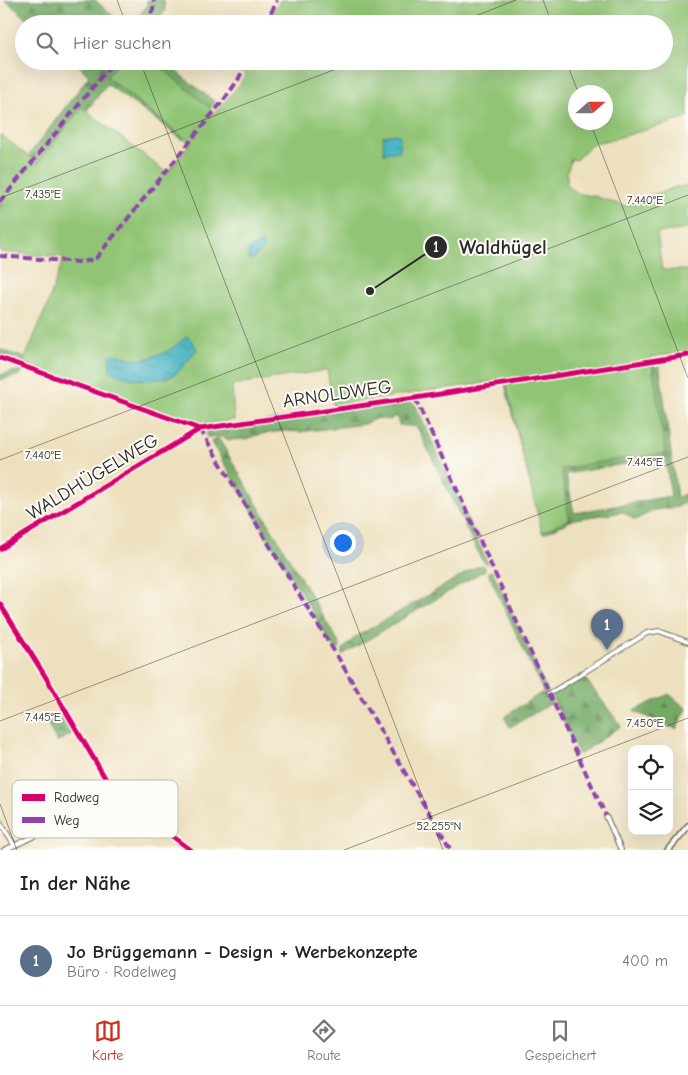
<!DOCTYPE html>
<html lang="de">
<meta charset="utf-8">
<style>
:root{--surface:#fff;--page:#f2f2f2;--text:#222;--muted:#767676;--line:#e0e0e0;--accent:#c8321e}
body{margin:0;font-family:"Comic Neue",sans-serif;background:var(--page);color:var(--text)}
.controls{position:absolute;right:15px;bottom:15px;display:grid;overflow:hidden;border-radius:10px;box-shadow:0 5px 20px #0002}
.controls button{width:45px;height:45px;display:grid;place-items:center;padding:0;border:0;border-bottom:1px solid var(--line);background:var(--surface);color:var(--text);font:25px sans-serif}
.compass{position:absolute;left:568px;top:85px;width:45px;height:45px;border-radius:50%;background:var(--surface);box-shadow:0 5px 20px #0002;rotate:69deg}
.you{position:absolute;left:342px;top:542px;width:18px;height:18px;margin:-12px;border:4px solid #fff;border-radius:50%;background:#1a73e8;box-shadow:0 0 0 8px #1a73e833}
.badge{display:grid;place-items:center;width:32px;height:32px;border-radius:50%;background:var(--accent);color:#fff;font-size:16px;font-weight:700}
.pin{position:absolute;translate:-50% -41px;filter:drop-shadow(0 1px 2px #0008)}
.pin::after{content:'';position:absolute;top:26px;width:18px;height:15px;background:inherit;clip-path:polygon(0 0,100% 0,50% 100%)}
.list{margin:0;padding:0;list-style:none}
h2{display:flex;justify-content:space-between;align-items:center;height:65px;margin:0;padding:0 20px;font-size:21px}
h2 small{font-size:16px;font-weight:400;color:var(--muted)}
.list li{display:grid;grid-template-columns:32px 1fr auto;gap:15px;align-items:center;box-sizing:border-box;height:90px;padding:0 20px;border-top:1px solid var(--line)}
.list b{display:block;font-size:19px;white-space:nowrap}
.list p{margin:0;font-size:16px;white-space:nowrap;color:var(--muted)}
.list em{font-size:16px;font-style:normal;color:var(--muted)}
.icon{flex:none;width:28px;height:28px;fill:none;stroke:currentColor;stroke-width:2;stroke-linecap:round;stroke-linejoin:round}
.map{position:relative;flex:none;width:688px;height:850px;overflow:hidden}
.search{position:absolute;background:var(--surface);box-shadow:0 5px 20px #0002;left:15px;right:15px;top:15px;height:55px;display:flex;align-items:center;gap:12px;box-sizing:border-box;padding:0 18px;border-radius:28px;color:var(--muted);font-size:19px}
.sheet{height:155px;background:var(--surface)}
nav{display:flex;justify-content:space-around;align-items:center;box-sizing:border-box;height:70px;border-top:1px solid var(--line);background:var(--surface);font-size:14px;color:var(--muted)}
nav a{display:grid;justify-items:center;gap:2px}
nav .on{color:var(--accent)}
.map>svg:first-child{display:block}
.forest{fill:url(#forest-firs);stroke:#506a48;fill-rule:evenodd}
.green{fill:#91c475;stroke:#5e7850;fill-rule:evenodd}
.water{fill:url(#water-ripples);stroke:#386e76}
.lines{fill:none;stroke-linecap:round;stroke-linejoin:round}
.minor-casing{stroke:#6f6a5e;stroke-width:6}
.tertiary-casing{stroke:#6f6a5e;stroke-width:8}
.minor{stroke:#fff;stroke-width:4}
.tertiary{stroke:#fff;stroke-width:5}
.quiet{stroke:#8e44ad;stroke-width:4;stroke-dasharray:8 4;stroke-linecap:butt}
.cycleway-casing{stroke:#fdfcf7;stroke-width:8}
.cycleway{stroke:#d6006c;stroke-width:5}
.ticks{fill:none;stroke:#2b2b2b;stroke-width:1;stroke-opacity:0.45}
.labels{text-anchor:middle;stroke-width:4;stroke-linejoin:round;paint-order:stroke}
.street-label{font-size:19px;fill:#2b2b2b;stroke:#fdfcf7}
.key{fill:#fdfcf7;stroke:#bebdba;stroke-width:1}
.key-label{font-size:14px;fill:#2b2b2b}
.ticks-label{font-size:12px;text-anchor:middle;fill:#2b2b2b;stroke:#fdfcf7;stroke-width:4;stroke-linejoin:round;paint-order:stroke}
.leader{fill:none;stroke:#2b2b2b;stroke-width:2}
.callout-dot{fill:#2b2b2b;stroke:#fdfcf7;stroke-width:2}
.mark-label{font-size:15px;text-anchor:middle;font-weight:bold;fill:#fff}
.callout-label{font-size:20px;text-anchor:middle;font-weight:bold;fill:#2b2b2b;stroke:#fdfcf7;stroke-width:4;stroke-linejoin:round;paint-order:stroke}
</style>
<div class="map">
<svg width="688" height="850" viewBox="0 0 688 850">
<defs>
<pattern id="forest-firs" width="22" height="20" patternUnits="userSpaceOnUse" patternTransform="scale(1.25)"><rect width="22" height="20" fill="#74aa66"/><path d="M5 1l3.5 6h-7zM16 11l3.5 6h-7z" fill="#5f8b54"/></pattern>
<pattern id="water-ripples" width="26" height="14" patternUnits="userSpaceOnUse" patternTransform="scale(1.25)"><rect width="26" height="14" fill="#44b2c0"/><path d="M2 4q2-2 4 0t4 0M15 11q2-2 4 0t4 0" fill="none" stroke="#39919c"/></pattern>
</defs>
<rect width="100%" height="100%" fill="#fdfcf7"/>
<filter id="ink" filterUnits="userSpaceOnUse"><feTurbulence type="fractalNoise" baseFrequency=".02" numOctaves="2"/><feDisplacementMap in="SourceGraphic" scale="10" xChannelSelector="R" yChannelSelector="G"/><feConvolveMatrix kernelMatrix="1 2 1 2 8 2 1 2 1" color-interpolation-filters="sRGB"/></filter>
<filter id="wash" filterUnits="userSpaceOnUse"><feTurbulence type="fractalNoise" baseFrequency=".0096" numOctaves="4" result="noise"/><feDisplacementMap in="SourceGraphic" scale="20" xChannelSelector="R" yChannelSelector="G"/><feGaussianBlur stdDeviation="1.12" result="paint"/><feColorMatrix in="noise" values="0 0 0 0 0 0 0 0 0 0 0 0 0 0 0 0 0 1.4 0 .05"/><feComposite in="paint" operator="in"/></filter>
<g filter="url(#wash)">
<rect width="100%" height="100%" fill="#ede0be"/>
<path class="forest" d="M5,0H95L122,24H33Z
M147,0H164L165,11L155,24H131L147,6Z
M74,61H163L215,102L183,140L107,84L0,226V193L89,76Z
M0,349L42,364L43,366L41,370L0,355Z
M659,362L677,498L688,492V501L678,507L654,510L635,520L623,512L575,519L543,534L505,385L511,384L566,506L560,463L652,363ZM665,457L671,496L574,513L566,474Z
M20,370L23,372L20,375L0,380V375Z
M411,402L416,406L488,564L483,561L480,557L417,427L399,425L396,415L390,420L377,418L364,424L300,432L285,431L261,434L246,439L230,440L221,437H207V430L212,429L376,405Z
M219,439L340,645V648L337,651L335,650L211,442L214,440Z
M482,565L485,567V570L342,655L343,649L354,638L476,567Z
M492,571L494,574L547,691H543L489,575L488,572Z
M582,674L621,726L579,755L552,696V693Z
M541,693H548L552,703L510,727L504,717Z
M669,694L687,709L676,729L633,711Z
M62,711L75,732L57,742L46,721Z"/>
<path class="green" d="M280,0H688V118L610,140L593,143L576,160L571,159L567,173V186L580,194L594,196L624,206L675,187L688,186V229L657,233L662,270H688V351L651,357L665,453L593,463L561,469L569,519L542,532L505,380L333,405L327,370L232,385L234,420L196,425L23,363L48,303L64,257L0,252V209L2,206L0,204V134L38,164L82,107L167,173L190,143L107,77L119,61H153L211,109L214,114L241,83L251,61H664V24H268ZM576,92H606V122H576Z"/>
<path class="water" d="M398,134L400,136V151L384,153L383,136Z
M262,242L264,247C262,252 256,255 252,260L249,259L248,253L249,250Z
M187,336L193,342L197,349C190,357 183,369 174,375C160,383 122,381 110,370V355C120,352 127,359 137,360C144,360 162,354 168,351C175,347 181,341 187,336Z"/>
</g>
<g filter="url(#ink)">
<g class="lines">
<defs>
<path id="minor" d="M0,358L200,429L415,398L688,355
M0,549L200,429
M0,604L45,676L114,793L191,850
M549,694L647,633L659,631L688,642
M606,816L621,850
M0,822L14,845
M4,850L74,819L107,796L114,793"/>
<path id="tertiary" d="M668,850L688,826"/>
</defs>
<use href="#minor" class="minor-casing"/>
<use href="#tertiary" class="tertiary-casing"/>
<use href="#minor" class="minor"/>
<use href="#tertiary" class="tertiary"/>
<path class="quiet" d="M145,24L153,10L154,0
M266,24L277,0
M0,202L114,61
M0,256L80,262L87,261L96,258L226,97L238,80L247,61
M415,398C479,537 541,677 606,816
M200,429L277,558L339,659L411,783L451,850"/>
<defs>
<path id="cycleway" d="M0,358L200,429L415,398L688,355
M0,549L200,429
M0,604L45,676L114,793L191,850"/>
</defs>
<use href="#cycleway" class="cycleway-casing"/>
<use href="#cycleway" class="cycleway"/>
</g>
</g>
<path class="ticks" d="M117,0L126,24M543,0L552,24M455,24L516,0M140,61L443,850M566,61L578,92M590,122L688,378M0,198L357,61M0,460L688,195M0,721L688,457M0,804L17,850M344,850L688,718"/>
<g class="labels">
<g class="street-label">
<text transform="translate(337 393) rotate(-8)" y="7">ARNOLDWEG</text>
<text transform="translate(92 476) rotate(-31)" y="7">WALDHÜGELWEG</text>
</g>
</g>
<rect x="12" y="780" width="166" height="58" rx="8" class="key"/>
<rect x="22" y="794" width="23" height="7" fill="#d6006c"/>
<rect x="22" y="817" width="23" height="6" fill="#8e44ad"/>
<g class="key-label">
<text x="54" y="802">Radweg</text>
<text x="54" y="825">Weg</text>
</g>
<g class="ticks-label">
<text x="43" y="198">7.435°E</text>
<text x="645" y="204">7.440°E</text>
<text x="43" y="459">7.440°E</text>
<text x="645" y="466">7.445°E</text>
<text x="43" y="721">7.445°E</text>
<text x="645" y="727">7.450°E</text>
<text x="439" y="830">52.255°N</text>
</g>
<path class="leader" d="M370 291L436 247"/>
<g class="callout-dot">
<circle cx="370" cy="291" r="5"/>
<circle cx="436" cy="247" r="12"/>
</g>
<g class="mark-label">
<text x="436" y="252">1</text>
</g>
<g class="callout-label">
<text x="503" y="254">Waldhügel</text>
</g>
</svg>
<div class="controls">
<button><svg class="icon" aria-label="locate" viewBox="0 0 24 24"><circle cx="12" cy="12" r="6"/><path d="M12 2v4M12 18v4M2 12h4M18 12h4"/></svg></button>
<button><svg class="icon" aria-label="layers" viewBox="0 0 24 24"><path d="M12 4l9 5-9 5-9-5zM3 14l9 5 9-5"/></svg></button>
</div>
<svg class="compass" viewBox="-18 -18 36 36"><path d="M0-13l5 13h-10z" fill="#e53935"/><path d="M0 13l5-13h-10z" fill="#767676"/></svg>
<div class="you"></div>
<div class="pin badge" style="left:607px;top:650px;background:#5c6f8a">1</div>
<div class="search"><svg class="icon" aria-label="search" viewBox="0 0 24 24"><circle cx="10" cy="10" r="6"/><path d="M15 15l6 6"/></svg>Hier suchen</div>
</div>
<section class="sheet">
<h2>In der Nähe<small></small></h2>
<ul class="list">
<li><span class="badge" style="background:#5c6f8a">1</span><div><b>Jo Brüggemann - Design + Werbekonzepte</b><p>Büro · Rodelweg</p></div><em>400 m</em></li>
</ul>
</section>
<nav>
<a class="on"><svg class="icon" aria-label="map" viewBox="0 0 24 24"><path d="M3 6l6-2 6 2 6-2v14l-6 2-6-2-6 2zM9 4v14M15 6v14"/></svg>Karte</a>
<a><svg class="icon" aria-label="directions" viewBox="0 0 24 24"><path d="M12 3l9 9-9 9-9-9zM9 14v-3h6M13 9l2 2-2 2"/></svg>Route</a>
<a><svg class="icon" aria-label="saved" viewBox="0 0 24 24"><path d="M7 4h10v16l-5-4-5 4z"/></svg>Gespeichert</a>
</nav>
